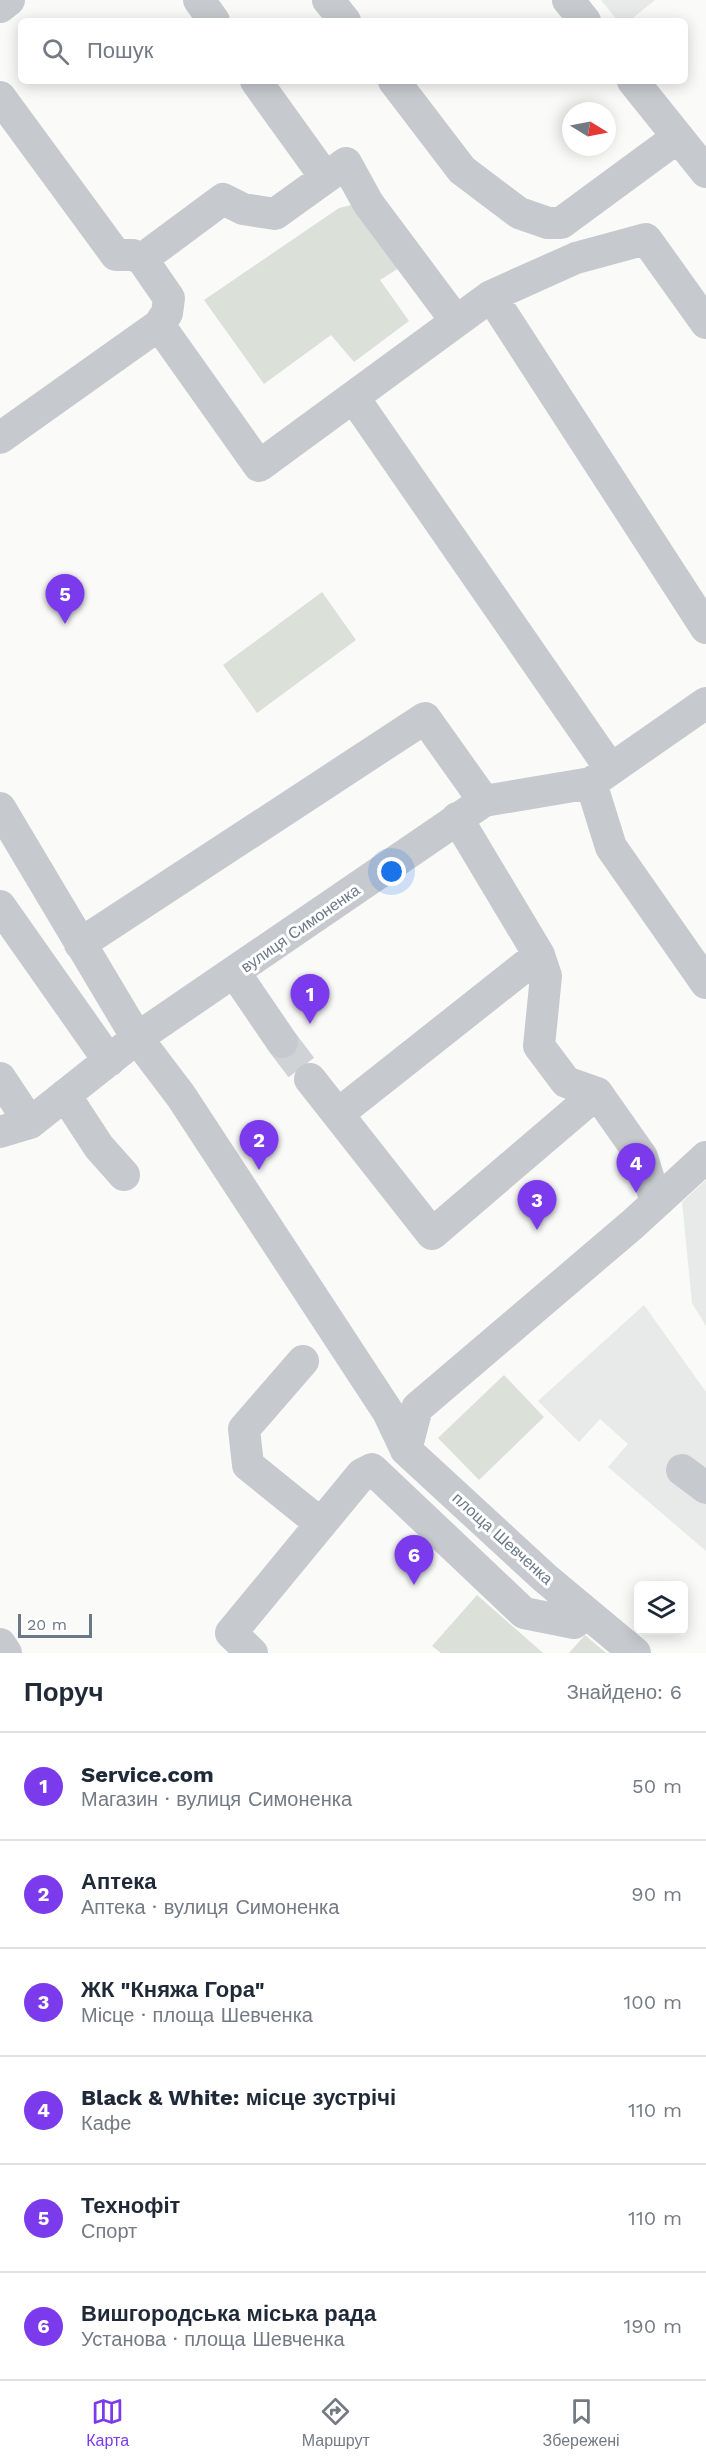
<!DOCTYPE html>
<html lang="uk">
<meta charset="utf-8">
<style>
:root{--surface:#fff;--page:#f2f2f3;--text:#1f2937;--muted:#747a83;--line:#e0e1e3;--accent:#7c3aed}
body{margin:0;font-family:"Work Sans",sans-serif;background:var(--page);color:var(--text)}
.controls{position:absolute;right:18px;bottom:18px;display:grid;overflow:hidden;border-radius:9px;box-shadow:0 3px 15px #0003}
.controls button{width:54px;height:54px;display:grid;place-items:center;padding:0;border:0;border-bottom:2px solid var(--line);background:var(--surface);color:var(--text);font:30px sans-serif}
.compass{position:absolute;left:562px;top:102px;width:54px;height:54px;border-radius:50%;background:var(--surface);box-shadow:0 3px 15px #0003;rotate:100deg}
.scale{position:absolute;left:18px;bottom:15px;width:74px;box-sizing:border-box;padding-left:6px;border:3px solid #6a7888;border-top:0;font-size:16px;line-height:21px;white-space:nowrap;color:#6a7888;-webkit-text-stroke:4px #fff;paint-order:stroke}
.you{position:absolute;left:392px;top:872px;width:21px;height:21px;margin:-15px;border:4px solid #fff;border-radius:50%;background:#1a73e8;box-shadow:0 0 0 9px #1a73e833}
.badge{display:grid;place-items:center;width:39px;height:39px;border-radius:50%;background:var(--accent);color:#fff;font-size:20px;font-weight:700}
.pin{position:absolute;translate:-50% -50px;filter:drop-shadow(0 2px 3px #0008)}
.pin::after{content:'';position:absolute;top:32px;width:21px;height:18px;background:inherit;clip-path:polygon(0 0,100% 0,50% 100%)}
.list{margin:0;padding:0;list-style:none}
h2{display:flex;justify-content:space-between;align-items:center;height:78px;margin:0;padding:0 24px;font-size:26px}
h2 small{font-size:20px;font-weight:400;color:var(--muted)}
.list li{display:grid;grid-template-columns:39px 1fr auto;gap:18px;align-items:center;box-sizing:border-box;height:108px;padding:0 24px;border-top:2px solid var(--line)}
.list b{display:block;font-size:22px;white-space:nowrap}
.list p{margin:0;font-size:20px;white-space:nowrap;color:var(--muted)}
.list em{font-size:20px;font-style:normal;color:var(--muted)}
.icon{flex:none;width:33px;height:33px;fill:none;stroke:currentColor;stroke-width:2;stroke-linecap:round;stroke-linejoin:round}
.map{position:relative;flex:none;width:706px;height:1653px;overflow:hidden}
.search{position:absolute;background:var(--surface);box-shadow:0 3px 15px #0003;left:18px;right:18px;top:18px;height:66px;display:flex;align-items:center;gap:15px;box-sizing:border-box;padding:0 21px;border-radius:9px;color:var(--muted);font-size:22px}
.sheet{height:726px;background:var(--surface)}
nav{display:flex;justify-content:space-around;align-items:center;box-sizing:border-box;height:84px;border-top:2px solid var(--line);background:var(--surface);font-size:16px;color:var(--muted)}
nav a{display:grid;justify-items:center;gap:3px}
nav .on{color:var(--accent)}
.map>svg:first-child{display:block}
.built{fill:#e8e9e9}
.green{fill:#dbe1d9}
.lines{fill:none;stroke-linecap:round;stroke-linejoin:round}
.minor-tunnel{stroke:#cfd3d6;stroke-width:32;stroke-dasharray:32 16;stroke-linecap:butt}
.minor{stroke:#c6c9cd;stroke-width:32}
.labels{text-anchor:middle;stroke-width:6;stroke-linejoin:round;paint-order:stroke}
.street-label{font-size:16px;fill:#6a7888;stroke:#fff}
</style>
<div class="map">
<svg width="706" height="1653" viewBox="0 0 706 1653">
<rect width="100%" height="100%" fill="#fafaf8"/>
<path class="built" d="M601,0H655L629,21H618Z
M706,1180V1326L692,1303L682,1202Z
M644,1305L706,1392V1551L608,1467L628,1444L600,1419L579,1442L538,1401Z"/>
<path class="green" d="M351,205L402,266L380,280L409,321L354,362L331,335L264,384L204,300L339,208Z
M322,592L356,640L257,713L223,665Z
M504,1375L544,1417L479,1480L438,1438Z
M477,1595L543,1653H441L432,1646Z
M585,1635L606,1653H569Z"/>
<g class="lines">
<path class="minor-tunnel" d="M282,1042L310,1079"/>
<path class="minor" d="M199,0L214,21
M328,0L345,21
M568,0L585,21
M0,7L9,0
M256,81L325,177
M394,81L462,170L519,213L548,223H561L678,137
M633,81L706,172
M0,97L116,255H133L142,259L169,298L167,313L159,325
M142,259L223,199L243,209L275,214L346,163L368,203L456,321
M491,296L706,628
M354,398L610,768
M0,438L159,325L259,466L491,296L576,258L646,239L706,323
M591,783L611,847L706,983
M0,808L137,1038L181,1096L388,1412L406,1450
M457,818L539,955L546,976L539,1046L566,1082L597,1093
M0,906L109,1061
M80,944L425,718L484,801
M235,973L282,1042
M0,1078L30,1123
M310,1079L432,1234L597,1093L642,1157L656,1202
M65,1095L99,1147L124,1175
M338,1114L539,955
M0,1132L30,1123L137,1038L484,801L591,783L706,703
M303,1361L244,1429L248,1465L321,1524
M682,1470L706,1488
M0,1644L6,1653
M252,1653L231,1633L362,1474L372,1469L524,1613L574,1623L585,1612
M635,1653L545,1578L406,1450L417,1408L633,1224L706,1157"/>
</g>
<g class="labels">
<g class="street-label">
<text transform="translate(300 928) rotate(-35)" y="6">вулиця Симоненка</text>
<text transform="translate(503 1538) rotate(42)" y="6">площа Шевченка</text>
</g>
</g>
</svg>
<div class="controls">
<button><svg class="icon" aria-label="layers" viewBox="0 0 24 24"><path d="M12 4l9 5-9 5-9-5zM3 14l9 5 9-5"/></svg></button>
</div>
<svg class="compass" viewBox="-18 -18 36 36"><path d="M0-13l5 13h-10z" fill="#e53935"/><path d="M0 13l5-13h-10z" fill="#747a83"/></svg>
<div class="scale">20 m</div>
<div class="you"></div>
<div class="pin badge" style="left:310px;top:1024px">1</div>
<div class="pin badge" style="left:259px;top:1170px">2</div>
<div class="pin badge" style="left:537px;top:1230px">3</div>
<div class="pin badge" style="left:636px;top:1193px">4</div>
<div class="pin badge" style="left:65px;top:624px">5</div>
<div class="pin badge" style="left:414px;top:1585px">6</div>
<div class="search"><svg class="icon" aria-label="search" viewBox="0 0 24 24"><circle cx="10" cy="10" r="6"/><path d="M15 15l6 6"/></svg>Пошук</div>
</div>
<section class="sheet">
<h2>Поруч<small>Знайдено: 6</small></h2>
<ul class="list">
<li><span class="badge">1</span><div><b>Service.com</b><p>Магазин · вулиця Симоненка</p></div><em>50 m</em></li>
<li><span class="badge">2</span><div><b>Аптека</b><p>Аптека · вулиця Симоненка</p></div><em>90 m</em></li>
<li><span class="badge">3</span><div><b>ЖК &quot;Княжа Гора&quot;</b><p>Місце · площа Шевченка</p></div><em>100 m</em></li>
<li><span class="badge">4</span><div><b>Black &amp; White: місце зустрічі</b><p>Кафе</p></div><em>110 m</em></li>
<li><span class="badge">5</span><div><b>Технофіт</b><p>Спорт</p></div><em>110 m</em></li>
<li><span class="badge">6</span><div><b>Вишгородська міська рада</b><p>Установа · площа Шевченка</p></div><em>190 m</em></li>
</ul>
</section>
<nav>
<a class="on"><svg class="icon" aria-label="map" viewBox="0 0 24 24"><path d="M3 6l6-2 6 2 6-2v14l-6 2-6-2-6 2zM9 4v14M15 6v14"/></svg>Карта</a>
<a><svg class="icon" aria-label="directions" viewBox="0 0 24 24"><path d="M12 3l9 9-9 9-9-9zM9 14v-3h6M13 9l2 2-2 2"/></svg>Маршрут</a>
<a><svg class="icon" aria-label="saved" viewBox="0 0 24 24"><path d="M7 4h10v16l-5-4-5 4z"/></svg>Збережені</a>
</nav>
